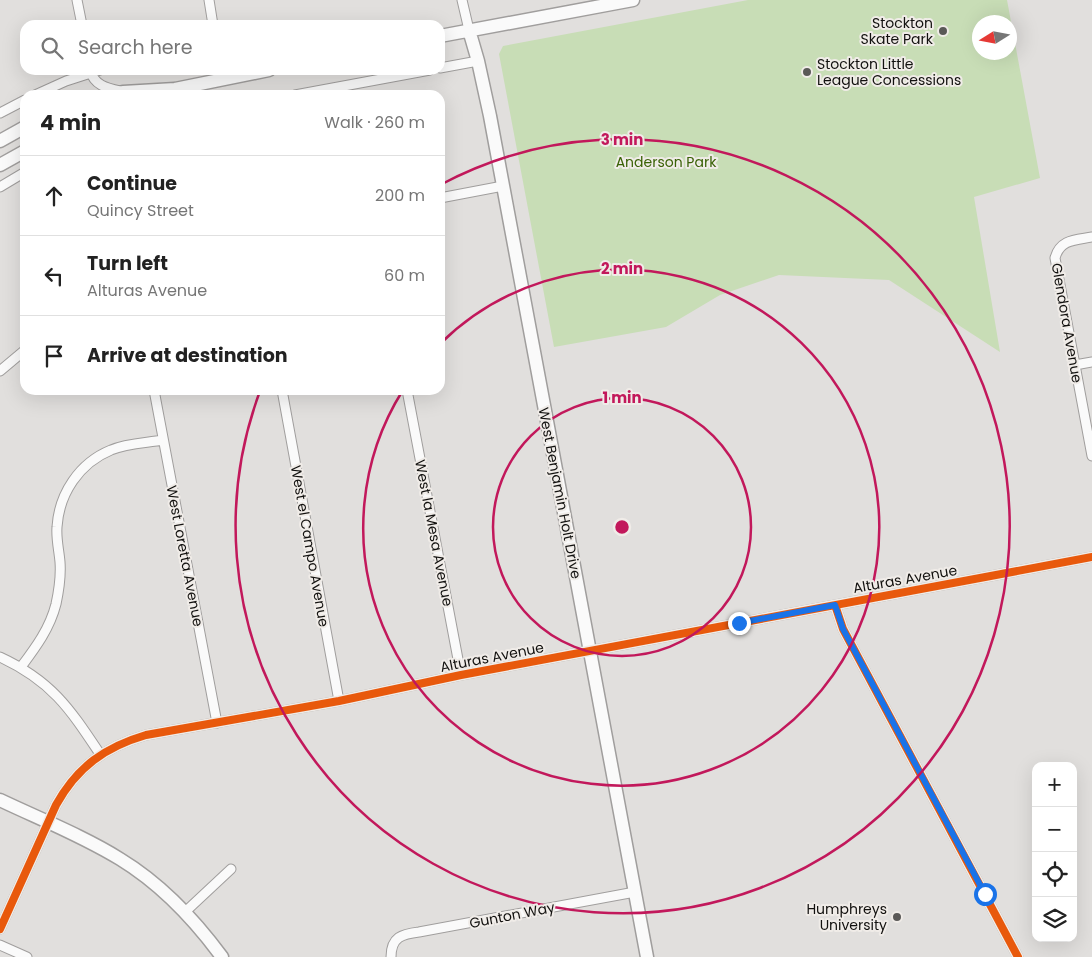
<!DOCTYPE html>
<meta charset="utf-8">
<style>
:root{--surface:#fff;--page:#f2f2f2;--text:#222;--muted:#767676;--line:#e0e0e0}
body{margin:0;font-family:Poppins,sans-serif;background:var(--page);color:var(--text)}
.controls{position:absolute;right:15px;bottom:15px;display:grid;overflow:hidden;border-radius:10px;box-shadow:0 5px 20px #0002}
.controls button{width:45px;height:45px;display:grid;place-items:center;padding:0;border:0;border-bottom:1px solid var(--line);background:var(--surface);color:var(--text);font:25px sans-serif}
.compass{position:absolute;left:972px;top:15px;width:45px;height:45px;border-radius:50%;background:var(--surface);box-shadow:0 5px 20px #0002;rotate:259deg}
.stop{position:absolute;width:15px;height:15px;margin:-11px;border:4px solid #1a73e8;border-radius:50%;background:#fff}
.stop.end{background:#1a73e8;border-color:#fff;box-shadow:0 1px 5px #0008}
.list{margin:0;padding:0;list-style:none}
h2{display:flex;justify-content:space-between;align-items:center;height:65px;margin:0;padding:0 20px;font-size:21px}
h2 small{font-size:16px;font-weight:400;color:var(--muted)}
.list li{display:grid;grid-template-columns:32px 1fr auto;gap:15px;align-items:center;box-sizing:border-box;height:80px;padding:0 20px;border-top:1px solid var(--line)}
.list b{display:block;font-size:19px;white-space:nowrap}
.list p{margin:0;font-size:16px;white-space:nowrap;color:var(--muted)}
.list em{font-size:16px;font-style:normal;color:var(--muted)}
.icon{flex:none;width:28px;height:28px;fill:none;stroke:currentColor;stroke-width:2;stroke-linecap:round;stroke-linejoin:round}
.map{position:relative;flex:none;width:1092px;height:957px;overflow:hidden}
.search{position:absolute;background:var(--surface);box-shadow:0 5px 20px #0002;left:20px;top:20px;width:425px;height:55px;display:flex;align-items:center;gap:12px;box-sizing:border-box;padding:0 18px;border-radius:15px;color:var(--muted);font-size:19px}
.panel{position:absolute;background:var(--surface);box-shadow:0 5px 20px #0002;left:20px;top:90px;width:425px;height:305px;border-radius:15px}
.map>svg:first-child{display:block}
.green{fill:#c8ddb6;fill-rule:evenodd}
.lines{fill:none;stroke-linecap:round;stroke-linejoin:round}
.street-casing{stroke:#a09e9d;stroke-width:11}
.secondary-casing{stroke:#a09e9d;stroke-width:15}
.street{stroke:#fafafa;stroke-width:9}
.secondary{stroke:#fafafa;stroke-width:12}
.cycleway-casing{stroke:#f0ece8;stroke-width:11}
.cycleway{stroke:#e8590c;stroke-width:8}
.route{stroke:#1a73e8;stroke-width:6}
.ring{fill:none;stroke:#c2185b;stroke-width:2.5}
.poi-dot{fill:#5a5957;stroke:#f0ece8;stroke-width:2}
.labels{text-anchor:middle;stroke-width:4;stroke-linejoin:round;paint-order:stroke}
.poi-label{font-size:14px;fill:#12110f;stroke:#f0ece8;text-anchor:end}
.park-label{font-size:14px;fill:#3a6206;stroke:#f0ece8}
.street-label{font-size:14px;fill:#12110f;stroke:#f0ece8}
.centre{fill:#c2185b;stroke:#f0ece8;stroke-width:2.5}
.ring-label{font-size:15px;text-anchor:middle;font-weight:bold;fill:#c2185b;stroke:#f0ece8;stroke-width:4;stroke-linejoin:round;paint-order:stroke}
</style>
<div class="map">
<svg width="1092" height="957" viewBox="0 0 1092 957">
<rect width="100%" height="100%" fill="#e1dfdd"/>
<path class="green" d="M748,0H1007L1040,178L974,197L1000,352L889,280L779,275L720,295L666,327L554,347L499,54L503,46ZM980,22H1010V52H980Z"/>
<g class="lines">
<defs>
<path id="street" d="M77,0L82,25
M209,0L213,25
M462,0L469,30
M440,68L478,61
M90,70C94,85 106,88 120,91
M35,95L66,81L100,70
M295,95L430,70
M0,113L25,100
M0,187L25,172
M440,198L503,186
M1092,237C1076,240 1060,239 1055,258L1092,456
M1075,365L1092,362
M0,371L25,350
M154,390L217,723
M282,390L339,701
M407,390L461,675
M835,605L843,629L1018,957
M0,657C52,681 70,709 100,754
M21,667C36,647 50,628 56,604C59,590 61,575 60,562C59,550 56,539 57,527C59,494 79,463 111,450C127,443 146,443 163,440
M185,912L231,869
M0,929L56,805C77,767 105,747 146,735L339,701L461,675L1092,557
M0,945L27,957
M391,957C391,937 402,934 419,932L635,892"/>
<path id="secondary" d="M469,30L478,61L490,116L647,957
M440,36L633,0
M112,95L123,92L175,89L269,70
M0,141L25,127
M0,165L25,151
M0,800C40,819 83,836 120,859C161,884 194,919 222,957"/>
</defs>
<use href="#street" class="street-casing"/>
<use href="#secondary" class="secondary-casing"/>
<use href="#street" class="street"/>
<use href="#secondary" class="secondary"/>
<defs>
<path id="cycleway" d="M835,605L843,629L1018,957
M0,929L56,805C77,767 105,747 146,735L339,701L461,675L1092,557"/>
</defs>
<use href="#cycleway" class="cycleway-casing"/>
<use href="#cycleway" class="cycleway"/>
</g>
<g class="lines">
<path class="route" d="M739,623L835,605L843,629L985,894"/>
</g>
<g class="ring">
<circle cx="622" cy="527" r="129"/>
<path d="M441 343A258 258 0 1 1 403 390"/>
<path d="M440 185A387 387 0 1 1 260 391"/>
</g>
<g class="poi-dot">
<circle cx="943" cy="31" r="5"/>
<circle cx="807" cy="72" r="5"/>
<circle cx="897" cy="917" r="5"/>
</g>
<g class="labels">
<g class="poi-label">
<text x="933" y="28">Stockton<tspan x="933" dy="16">Skate Park</tspan></text>
<text x="817" y="69" text-anchor="start">Stockton Little<tspan x="817" dy="16">League Concessions</tspan></text>
<text x="887" y="914">Humphreys<tspan x="887" dy="16">University</tspan></text>
</g>
<g class="park-label">
<text x="666" y="167">Anderson Park</text>
</g>
<g class="street-label">
<text transform="translate(1067 323) rotate(80)" y="5">Glendora Avenue</text>
<text transform="translate(560 493) rotate(79)" y="5">West Benjamin Holt Drive</text>
<text transform="translate(434 533) rotate(79)" y="5">West la Mesa Avenue</text>
<text transform="translate(310 546) rotate(80)" y="5">West el Campo Avenue</text>
<text transform="translate(185 556) rotate(79)" y="5">West Loretta Avenue</text>
<text transform="translate(905 579) rotate(-10)" y="5">Alturas Avenue</text>
<text transform="translate(492 657) rotate(-11)" y="5">Alturas Avenue</text>
<text transform="translate(512 915) rotate(-11)" y="5">Gunton Way</text>
</g>
</g>
<circle cx="622" cy="527" r="8" class="centre"/>
<g class="ring-label">
<text x="622" y="145">3 min</text>
<text x="622" y="274">2 min</text>
<text x="622" y="403">1 min</text>
</g>
</svg>
<div class="controls">
<button>+</button>
<button>−</button>
<button><svg class="icon" aria-label="locate" viewBox="0 0 24 24"><circle cx="12" cy="12" r="6"/><path d="M12 2v4M12 18v4M2 12h4M18 12h4"/></svg></button>
<button><svg class="icon" aria-label="layers" viewBox="0 0 24 24"><path d="M12 4l9 5-9 5-9-5zM3 14l9 5 9-5"/></svg></button>
</div>
<svg class="compass" viewBox="-18 -18 36 36"><path d="M0-13l5 13h-10z" fill="#e53935"/><path d="M0 13l5-13h-10z" fill="#767676"/></svg>
<div class="stop" style="left:985px;top:894px"></div>
<div class="stop end" style="left:739px;top:623px"></div>
<div class="search"><svg class="icon" aria-label="search" viewBox="0 0 24 24"><circle cx="10" cy="10" r="6"/><path d="M15 15l6 6"/></svg>Search here</div>
<section class="panel">
<h2>4 min<small>Walk · 260 m</small></h2>
<ul class="list">
<li><svg class="icon" aria-label="ahead" viewBox="0 0 24 24"><path d="M12 20V5M6 11l6-6 6 6"/></svg><div><b>Continue</b><p>Quincy Street</p></div><em>200 m</em></li>
<li><svg class="icon" aria-label="left" viewBox="0 0 24 24"><path d="M17 20v-9H6M10 6l-5 5 5 5"/></svg><div><b>Turn left</b><p>Alturas Avenue</p></div><em>60 m</em></li>
<li><svg class="icon" aria-label="arrive" viewBox="0 0 24 24"><path d="M6 21V4h12l-3 4 3 4H6"/></svg><div><b>Arrive at destination</b></div></li>
</ul>
</section>
</div>
